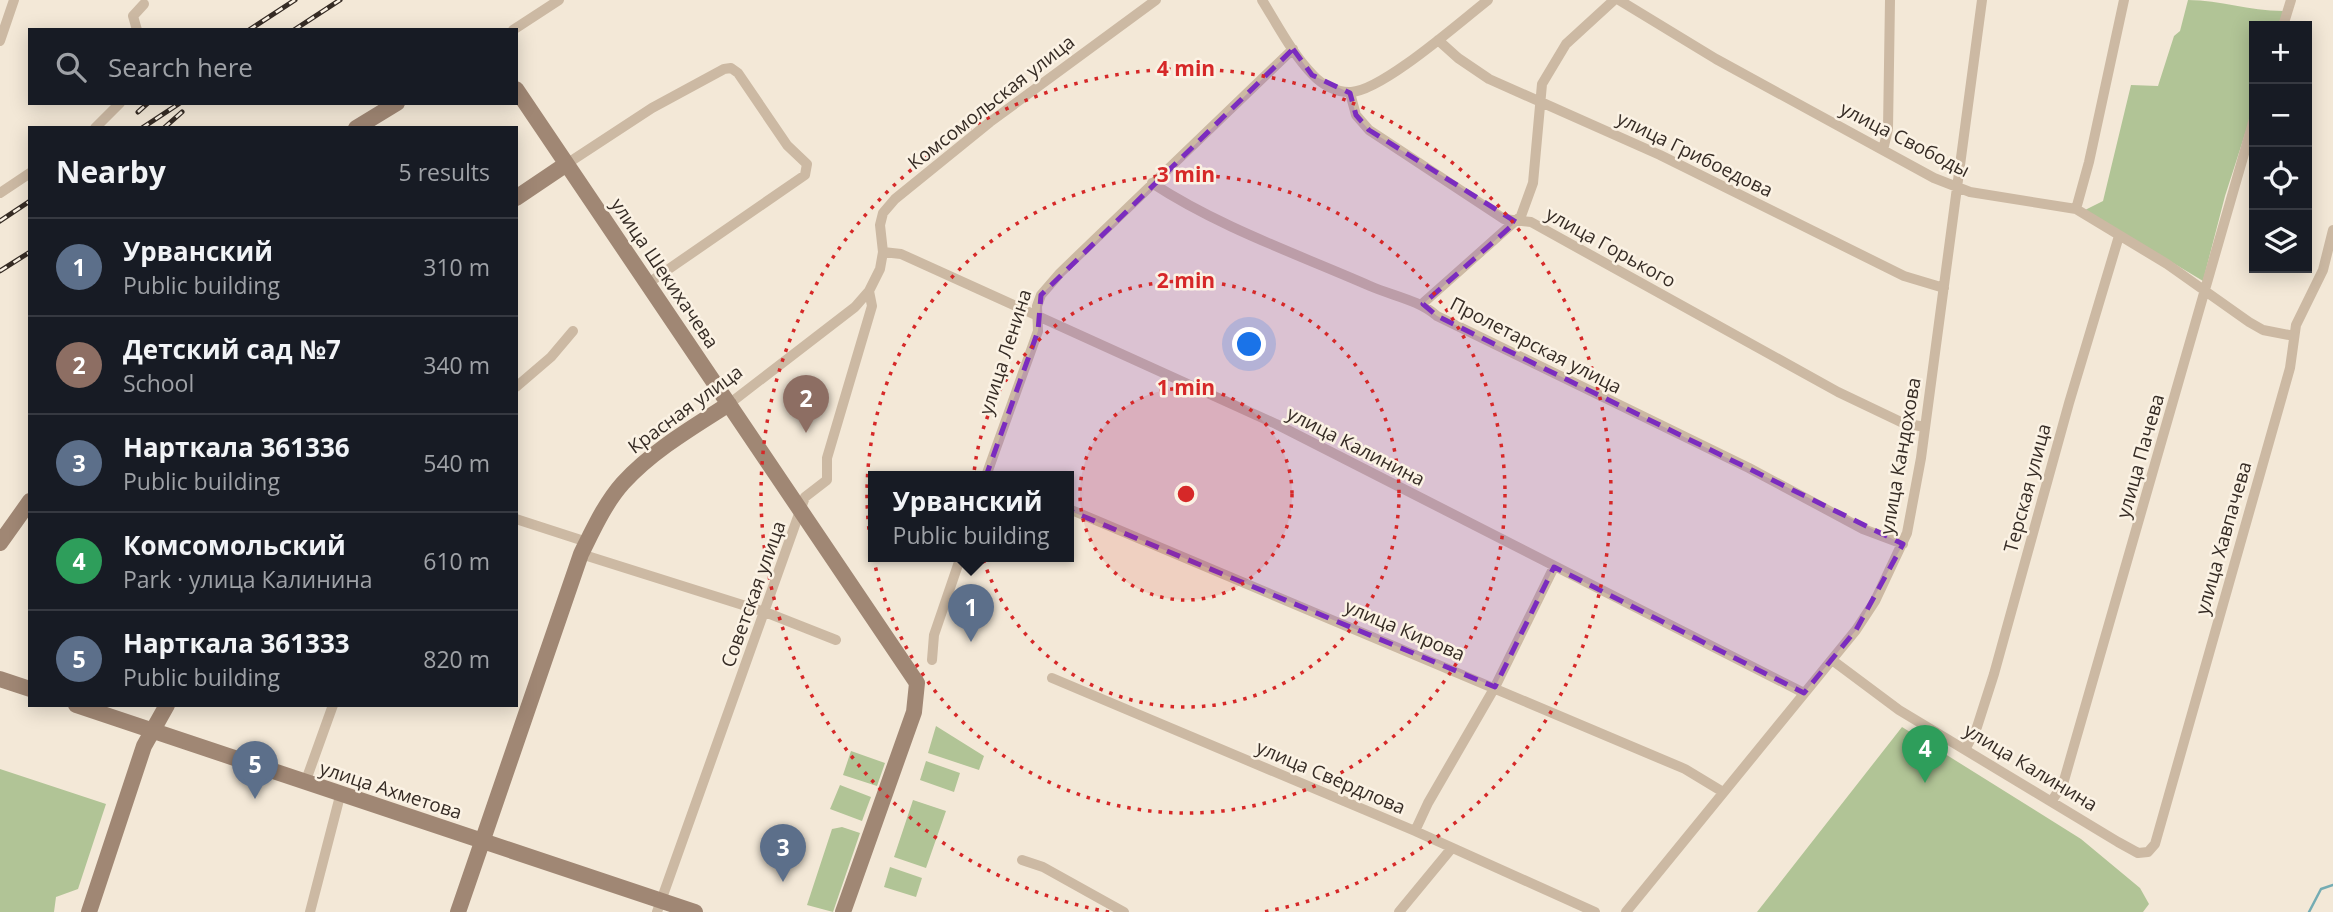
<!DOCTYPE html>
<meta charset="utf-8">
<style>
:root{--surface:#171b24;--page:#242831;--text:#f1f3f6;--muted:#9ea1a6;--line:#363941;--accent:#d93025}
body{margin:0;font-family:"Open Sans",sans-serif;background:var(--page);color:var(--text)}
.controls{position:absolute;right:21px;top:21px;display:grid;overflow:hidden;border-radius:0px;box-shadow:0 4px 18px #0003}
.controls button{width:63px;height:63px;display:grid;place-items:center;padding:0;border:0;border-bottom:2px solid var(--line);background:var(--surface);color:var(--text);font:35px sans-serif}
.you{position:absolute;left:1250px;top:345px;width:24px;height:24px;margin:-18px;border:5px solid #fff;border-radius:50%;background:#1a73e8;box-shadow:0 0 0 10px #1a73e833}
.badge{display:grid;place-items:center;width:46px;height:46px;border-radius:50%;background:var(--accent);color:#fff;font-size:23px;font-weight:700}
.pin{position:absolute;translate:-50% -58px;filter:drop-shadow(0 2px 4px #0008)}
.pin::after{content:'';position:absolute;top:37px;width:24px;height:21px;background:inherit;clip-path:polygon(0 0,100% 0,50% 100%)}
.popup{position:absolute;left:868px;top:471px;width:206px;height:91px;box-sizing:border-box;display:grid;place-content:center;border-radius:0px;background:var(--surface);filter:drop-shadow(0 2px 5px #0005);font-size:23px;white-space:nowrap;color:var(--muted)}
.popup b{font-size:26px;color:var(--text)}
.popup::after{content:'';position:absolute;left:50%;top:100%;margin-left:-14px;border:14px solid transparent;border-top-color:var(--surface)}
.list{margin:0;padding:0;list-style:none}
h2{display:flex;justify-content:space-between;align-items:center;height:91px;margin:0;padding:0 28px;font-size:30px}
h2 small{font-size:23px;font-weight:400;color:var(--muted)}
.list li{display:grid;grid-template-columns:46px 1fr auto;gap:21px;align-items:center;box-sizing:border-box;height:98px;padding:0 28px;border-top:2px solid var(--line)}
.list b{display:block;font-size:26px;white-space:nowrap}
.list p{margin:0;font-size:23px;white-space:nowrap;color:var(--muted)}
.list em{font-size:23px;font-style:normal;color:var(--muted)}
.icon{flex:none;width:38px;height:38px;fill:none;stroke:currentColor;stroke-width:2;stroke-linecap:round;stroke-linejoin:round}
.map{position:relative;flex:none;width:2333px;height:912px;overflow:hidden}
.search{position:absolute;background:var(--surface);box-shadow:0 4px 18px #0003;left:28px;top:28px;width:490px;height:77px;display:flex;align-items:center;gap:18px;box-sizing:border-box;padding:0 24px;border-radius:0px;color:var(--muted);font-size:26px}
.panel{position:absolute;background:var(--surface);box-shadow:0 4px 18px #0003;left:28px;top:126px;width:490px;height:581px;border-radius:0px}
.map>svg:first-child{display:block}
.green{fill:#b1c496}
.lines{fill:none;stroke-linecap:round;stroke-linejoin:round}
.stream{stroke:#74acb3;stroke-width:2.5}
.street{stroke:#ccb9a3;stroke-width:10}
.secondary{stroke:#a08774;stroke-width:16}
.rail-casing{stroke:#362c25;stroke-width:5}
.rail{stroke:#fbf2e4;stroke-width:2.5;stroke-dasharray:8;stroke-linecap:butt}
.marked{fill:#7b2cbf;fill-opacity:0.2;stroke:#7b2cbf;stroke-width:5;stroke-dasharray:14 9;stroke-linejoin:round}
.ring{fill:none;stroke:#d62828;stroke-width:3.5;stroke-dasharray:3.5 7}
.labels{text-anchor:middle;stroke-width:5;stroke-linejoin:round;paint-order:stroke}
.street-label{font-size:19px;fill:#362c25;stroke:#fbf2e4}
.centre{fill:#d62828;stroke:#fbf2e4;stroke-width:3.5}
.ring-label{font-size:21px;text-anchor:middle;font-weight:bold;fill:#d62828;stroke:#fbf2e4;stroke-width:5;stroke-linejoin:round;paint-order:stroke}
</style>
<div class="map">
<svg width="2333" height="912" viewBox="0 0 2333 912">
<rect width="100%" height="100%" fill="#f3e8d7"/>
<path class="green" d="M2188,0C2221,0 2248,11 2283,11L2279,26H2254V106L2225,196L2203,281L2085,210L2103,201L2131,85L2158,86L2174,36L2180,31Z
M936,726L984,756L979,770L928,753Z
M1902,727L2081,839L2140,888L2149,904L2143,912H1757Z
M851,751L885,763L877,786L843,775Z
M926,761L960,773L954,792L920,780Z
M0,769L106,804L78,889L56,897L54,912H0Z
M840,785L871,797L862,821L830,809Z
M913,800L946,811L926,868L894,857Z
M842,827L860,833L833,912L807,905L832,829Z
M890,867L922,878L916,897L884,887Z"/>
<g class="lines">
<path class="stream" d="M2309,912L2321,889L2333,885"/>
<path class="street" d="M1262,0C1277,24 1293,55 1313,75C1322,85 1338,93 1351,92C1382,91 1461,21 1488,0
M1619,0L1716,59L1934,178L1970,192L2076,209L2167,264L2249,322L2263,330L2294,336
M2283,26L2291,0
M137,30L133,16L144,4
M513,30L559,0
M1438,40L1458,58L1489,79L1660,155L1904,276L1944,288
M0,41L14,0
M1350,93L1356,115L1369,130L1504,219L1531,222L1838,392L1903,423L1925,427
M95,128L120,103
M1883,150L1888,129L1890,0
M565,165L652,108L724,69L731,68L738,73L787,145L807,164L805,175L647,284
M1152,183C1219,227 1297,254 1370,286C1393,296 1419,300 1437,316L1749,468L1863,529L1903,544
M0,193L30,173
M2076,209L2089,162L2124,0
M883,252L901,254L1276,424L1804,693
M1422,304L1521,216L1533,183L1542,84L1566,44L1614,0
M516,387L551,357L573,331
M729,404L855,307L869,291L880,269L883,252L880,225L883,213L895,199L990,122L1156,0
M986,476L1038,331L1037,306L1041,295L1060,273L1293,49
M1069,509L1685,769L1723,792
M516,519L587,542
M581,554L765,612L836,640
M932,660L934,635L961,556
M1832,660L1899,710L2118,842L2138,853L2148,852L2155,844L2290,368L2296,325L2323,270L2333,230
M1052,678L1415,831L1595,912
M1966,748L1977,727L1994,674L2069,403L2119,236
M305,783L333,705
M2053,799L2063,784L2254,119
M1415,831L1428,803L1495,687L1554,567
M1022,860L1043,867L1124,912
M310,912L340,796
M657,912L805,497L827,480V458L872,306L869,291
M1399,912L1451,849
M1626,912L1856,630L1875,601L1907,533L1921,458L1982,0"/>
<path class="secondary" d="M516,89L917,683L914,712L843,912
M356,128L397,103
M516,198L565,165
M0,543L30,501
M0,679L30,689
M76,705L695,912
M89,912L144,746L167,705
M458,912L581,554C593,530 605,503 623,483C652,451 693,427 729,404"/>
<defs>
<path id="rail" d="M249,30L295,0
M294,30L340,0
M138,112L148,103
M142,128L180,103
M164,128L182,112
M0,221L30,201
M0,271L30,252"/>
</defs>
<use href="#rail" class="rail-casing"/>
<use href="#rail" class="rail"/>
</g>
<path class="marked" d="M1293,49L1312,75L1350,93L1356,115L1369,130L1516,222L1423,304L1437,316L1903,544L1856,630L1804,693L1554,567L1495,687L986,476L1038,331L1041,295Z"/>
<circle cx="1186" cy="494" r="106" fill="#d62828" fill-opacity=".12"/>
<g class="ring">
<circle cx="1186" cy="494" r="106"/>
<circle cx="1186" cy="494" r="213"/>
<circle cx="1186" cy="494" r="319"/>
<path d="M1109 912A425 425 0 1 1 1263 912"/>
</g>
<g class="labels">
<g class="street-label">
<text transform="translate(991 102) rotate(-38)" y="7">Комсомольская улица</text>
<text transform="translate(1905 139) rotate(27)" y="7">улица Свободы</text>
<text transform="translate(1695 154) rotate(26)" y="7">улица Грибоедова</text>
<text transform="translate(1611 247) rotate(29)" y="7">улица Горького</text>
<text transform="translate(665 273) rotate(56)" y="7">улица Шекихачева</text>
<text transform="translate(1536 345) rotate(27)" y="7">Пролетарская улица</text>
<text transform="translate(1005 352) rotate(-72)" y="7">улица Ленина</text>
<text transform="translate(685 409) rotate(-36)" y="7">Красная улица</text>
<text transform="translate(1356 446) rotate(27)" y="7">улица Калинина</text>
<text transform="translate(1900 456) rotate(-80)" y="7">улица Кандохова</text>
<text transform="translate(2140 456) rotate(-74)" y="7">улица Пачева</text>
<text transform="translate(2027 488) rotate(-75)" y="7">Терская улица</text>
<text transform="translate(2223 538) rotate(-74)" y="7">улица Хавпачева</text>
<text transform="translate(753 594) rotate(-70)" y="7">Советская улица</text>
<text transform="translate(1405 630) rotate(23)" y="7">улица Кирова</text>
<text transform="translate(2031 767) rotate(31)" y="7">улица Калинина</text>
<text transform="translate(1331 777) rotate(23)" y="7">улица Свердлова</text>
<text transform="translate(391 790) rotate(18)" y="7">улица Ахметова</text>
</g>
</g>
<circle cx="1186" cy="494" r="10" class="centre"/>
<g class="ring-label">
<text x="1186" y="76">4 min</text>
<text x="1186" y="182">3 min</text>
<text x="1186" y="288">2 min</text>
<text x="1186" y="395">1 min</text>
</g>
</svg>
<div class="controls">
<button>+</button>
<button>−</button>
<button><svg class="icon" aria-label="locate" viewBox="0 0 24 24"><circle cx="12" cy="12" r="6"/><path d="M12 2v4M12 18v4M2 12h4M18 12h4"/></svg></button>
<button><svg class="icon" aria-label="layers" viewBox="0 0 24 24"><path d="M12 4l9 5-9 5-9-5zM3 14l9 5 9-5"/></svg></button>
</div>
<div class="you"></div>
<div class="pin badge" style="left:971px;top:642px;background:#5c6f8a">1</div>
<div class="popup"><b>Урванский</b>Public building</div>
<div class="pin badge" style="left:806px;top:433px;background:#8d6e63">2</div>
<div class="pin badge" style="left:783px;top:882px;background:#5c6f8a">3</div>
<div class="pin badge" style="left:1925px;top:783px;background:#2e9e5b">4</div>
<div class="pin badge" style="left:255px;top:799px;background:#5c6f8a">5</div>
<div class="search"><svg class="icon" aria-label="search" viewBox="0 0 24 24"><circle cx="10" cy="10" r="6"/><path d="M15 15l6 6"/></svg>Search here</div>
<section class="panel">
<h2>Nearby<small>5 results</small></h2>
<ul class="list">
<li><span class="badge" style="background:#5c6f8a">1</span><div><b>Урванский</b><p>Public building</p></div><em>310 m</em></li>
<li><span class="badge" style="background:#8d6e63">2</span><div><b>Детский сад №7</b><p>School</p></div><em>340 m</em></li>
<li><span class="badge" style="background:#5c6f8a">3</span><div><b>Нарткала 361336</b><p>Public building</p></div><em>540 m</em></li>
<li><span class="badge" style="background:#2e9e5b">4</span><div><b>Комсомольский</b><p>Park · улица Калинина</p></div><em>610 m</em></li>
<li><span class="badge" style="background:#5c6f8a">5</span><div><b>Нарткала 361333</b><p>Public building</p></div><em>820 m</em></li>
</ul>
</section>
</div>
